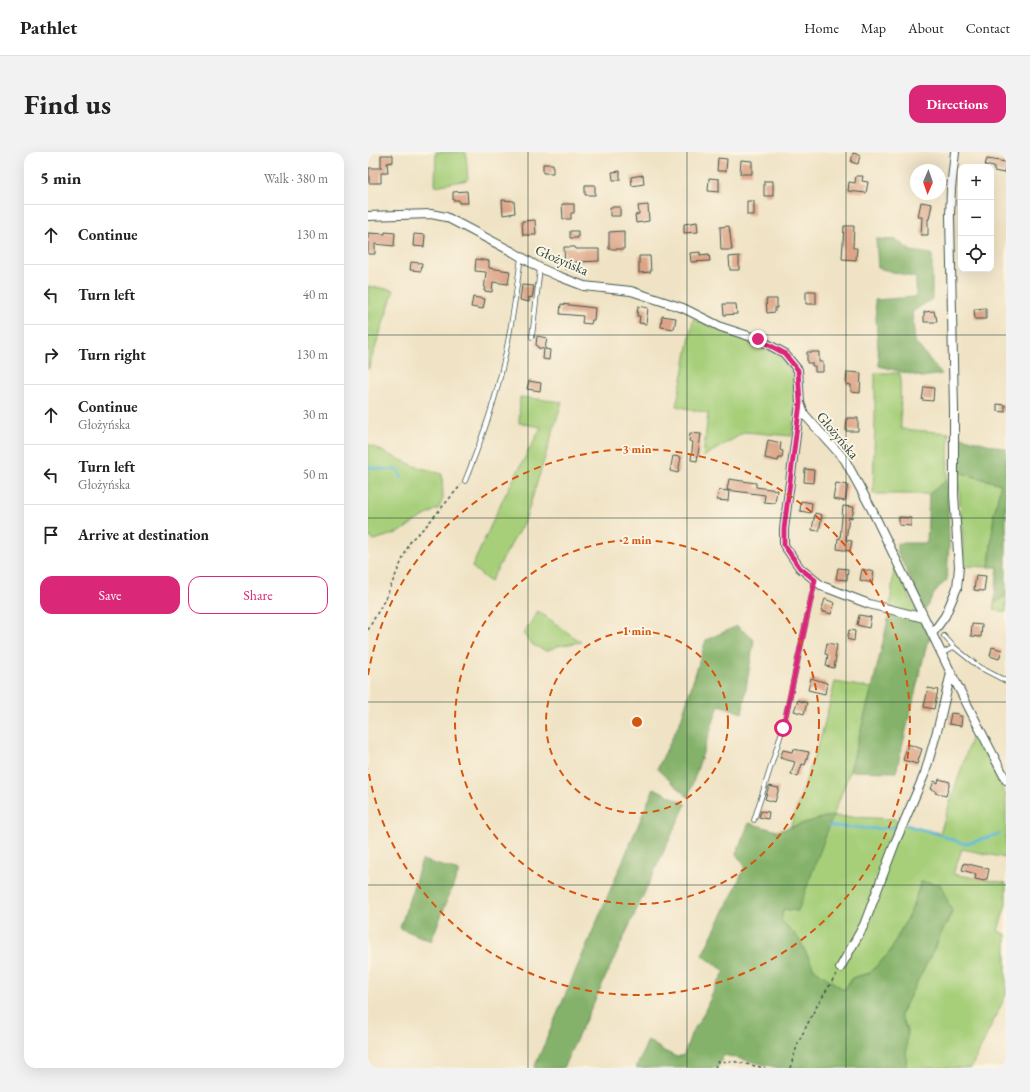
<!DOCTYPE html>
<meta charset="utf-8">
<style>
:root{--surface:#fff;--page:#f2f2f2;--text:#222;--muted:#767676;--line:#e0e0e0;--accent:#db2777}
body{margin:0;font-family:"EB Garamond",serif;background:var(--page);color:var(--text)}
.controls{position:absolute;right:12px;top:12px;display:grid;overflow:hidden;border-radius:8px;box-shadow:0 4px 16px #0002}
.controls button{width:36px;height:36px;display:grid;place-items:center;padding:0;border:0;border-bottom:1px solid var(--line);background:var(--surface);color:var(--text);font:20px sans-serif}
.compass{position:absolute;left:542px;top:12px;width:36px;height:36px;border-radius:50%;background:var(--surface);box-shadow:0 4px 16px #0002;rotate:182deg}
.stop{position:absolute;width:12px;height:12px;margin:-9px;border:3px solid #db2777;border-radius:50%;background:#fff}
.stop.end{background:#db2777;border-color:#fff;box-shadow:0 1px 4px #0008}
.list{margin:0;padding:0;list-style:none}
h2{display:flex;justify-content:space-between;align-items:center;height:52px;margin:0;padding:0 16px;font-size:17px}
h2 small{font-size:13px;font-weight:400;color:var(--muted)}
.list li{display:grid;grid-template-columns:26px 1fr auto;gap:12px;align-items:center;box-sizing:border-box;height:60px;padding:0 16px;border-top:1px solid var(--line)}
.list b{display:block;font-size:15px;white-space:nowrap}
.list p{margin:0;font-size:13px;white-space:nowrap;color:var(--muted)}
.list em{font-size:13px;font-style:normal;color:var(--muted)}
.actions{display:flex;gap:8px;padding:12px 16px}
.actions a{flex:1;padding:9px 0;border:1px solid var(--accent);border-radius:12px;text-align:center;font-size:14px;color:var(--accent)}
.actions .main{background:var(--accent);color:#fff}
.icon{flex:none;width:22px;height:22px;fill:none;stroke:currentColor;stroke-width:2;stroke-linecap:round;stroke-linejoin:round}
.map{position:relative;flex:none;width:638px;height:916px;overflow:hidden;border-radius:12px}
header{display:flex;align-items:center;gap:24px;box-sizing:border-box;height:56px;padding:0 20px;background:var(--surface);border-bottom:1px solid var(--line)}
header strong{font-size:19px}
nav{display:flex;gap:22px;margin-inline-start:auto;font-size:14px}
.intro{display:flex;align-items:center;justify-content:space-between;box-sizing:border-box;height:96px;padding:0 24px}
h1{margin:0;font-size:28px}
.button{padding:10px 18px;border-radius:12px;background:var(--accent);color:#fff;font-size:14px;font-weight:700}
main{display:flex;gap:24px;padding:0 24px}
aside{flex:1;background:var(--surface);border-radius:12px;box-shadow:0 4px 16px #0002}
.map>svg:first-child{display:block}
.green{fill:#a7cf7a;stroke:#638657}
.forest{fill:#85b26a;stroke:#52784f}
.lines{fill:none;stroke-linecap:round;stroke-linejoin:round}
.stream{stroke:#5ebbdc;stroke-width:2.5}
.building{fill:#dda487}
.service-casing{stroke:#3e564a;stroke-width:5.5}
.minor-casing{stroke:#3e564a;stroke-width:10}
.path{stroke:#3e564a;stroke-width:1.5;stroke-dasharray:3 3;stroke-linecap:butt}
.service{stroke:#fff;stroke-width:4}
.minor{stroke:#fff;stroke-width:8}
.route{stroke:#db2777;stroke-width:5}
.grid{fill:none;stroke:#1f3d34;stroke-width:1;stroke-opacity:0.55}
.ring{fill:none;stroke:#d45610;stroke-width:2;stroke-dasharray:7 5}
.labels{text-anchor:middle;stroke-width:4;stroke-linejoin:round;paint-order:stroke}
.street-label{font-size:14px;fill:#1f3d34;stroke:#fcf5e5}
.centre{fill:#d45610;stroke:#fcf5e5;stroke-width:2}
.ring-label{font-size:12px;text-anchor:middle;font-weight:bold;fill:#d45610;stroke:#fcf5e5;stroke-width:4;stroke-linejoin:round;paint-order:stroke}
</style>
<header>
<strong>Pathlet</strong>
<nav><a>Home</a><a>Map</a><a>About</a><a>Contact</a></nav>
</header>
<div class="intro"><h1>Find us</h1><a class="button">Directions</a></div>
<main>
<aside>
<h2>5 min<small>Walk · 380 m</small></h2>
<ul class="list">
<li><svg class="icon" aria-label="ahead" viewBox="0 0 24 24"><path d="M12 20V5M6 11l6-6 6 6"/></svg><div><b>Continue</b></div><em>130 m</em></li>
<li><svg class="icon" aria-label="left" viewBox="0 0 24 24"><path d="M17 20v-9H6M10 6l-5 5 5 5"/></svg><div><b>Turn left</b></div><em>40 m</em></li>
<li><svg class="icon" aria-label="right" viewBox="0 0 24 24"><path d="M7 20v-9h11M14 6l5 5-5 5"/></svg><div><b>Turn right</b></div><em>130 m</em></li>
<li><svg class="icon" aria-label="ahead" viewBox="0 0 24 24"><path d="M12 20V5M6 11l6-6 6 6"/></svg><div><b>Continue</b><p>Głożyńska</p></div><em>30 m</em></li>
<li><svg class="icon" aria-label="left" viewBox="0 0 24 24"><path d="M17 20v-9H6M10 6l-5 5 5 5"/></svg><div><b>Turn left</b><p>Głożyńska</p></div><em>50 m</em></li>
<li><svg class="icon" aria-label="arrive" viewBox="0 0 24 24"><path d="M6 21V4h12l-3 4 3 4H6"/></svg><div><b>Arrive at destination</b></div></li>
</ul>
<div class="actions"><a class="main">Save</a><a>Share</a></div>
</aside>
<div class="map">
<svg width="638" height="916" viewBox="0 0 638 916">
<rect width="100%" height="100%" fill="#fcf5e5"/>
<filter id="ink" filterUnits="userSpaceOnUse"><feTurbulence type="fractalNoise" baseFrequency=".025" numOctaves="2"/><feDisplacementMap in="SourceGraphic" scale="8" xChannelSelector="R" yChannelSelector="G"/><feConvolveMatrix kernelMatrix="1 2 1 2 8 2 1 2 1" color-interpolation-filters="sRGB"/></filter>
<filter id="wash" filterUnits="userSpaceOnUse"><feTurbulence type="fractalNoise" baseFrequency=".012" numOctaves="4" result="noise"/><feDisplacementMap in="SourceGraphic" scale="16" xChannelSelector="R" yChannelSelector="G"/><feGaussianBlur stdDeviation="0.9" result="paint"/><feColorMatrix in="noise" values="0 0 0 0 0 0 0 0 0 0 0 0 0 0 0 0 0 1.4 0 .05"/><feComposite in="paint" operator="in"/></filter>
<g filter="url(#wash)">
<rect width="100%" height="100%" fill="#f0e3c5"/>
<path class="green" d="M68,0H98L100,28L67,34Z
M0,134L26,138L0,218Z
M325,167L411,202L424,222L427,253L424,284L377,280L335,305L340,261L308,254L315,222Z
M507,221H532L533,277L581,281L579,328L561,342H505L507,265Z
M152,245L194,250L158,366L122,430L104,415L133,351L173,275L151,271Z
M0,292L24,304L47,314L74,322L75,346L71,356L46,370L32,380L6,388L0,384Z
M590,320L633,332L626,362L621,415L596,414Z
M526,415L549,459L544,461L522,455Z
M638,443V460L625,458L626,452Z
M170,459C185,469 198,480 213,490L190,494L178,499L165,493L155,482Z
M467,530L504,536L482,619L465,664L526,667L538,673L572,681L606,578L638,644V706L594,697L585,722L638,731V752L630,779L638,782V843L603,916H537L539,878L532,863L562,805L584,760L553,730L543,759L521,801L502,821L484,826L476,838L446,817L431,787L413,769L415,757L429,759L442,669L422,676L454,581Z"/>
<path class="forest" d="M508,87L529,88L543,99L564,102V147L544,160L547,190L574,222L554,225L511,214L507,148L548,145V126L510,116Z
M589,284L638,297V443L626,452L630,415H621L626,362L633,332L590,320Z
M579,328L581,391L579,428L569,437L557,458L529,399V391H559L561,342Z
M522,460L553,469L563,487L559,491L528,620L482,619L504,536Z
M369,474L386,488L374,561L351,553L320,645L289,617L313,568L338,488Z
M286,636L318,652C276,740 237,828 195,916H166Z
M465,664L430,759L415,757L413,768L431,787L446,817L476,838L484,826L502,821L521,801L543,759L553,730L572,732L584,759L562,805L532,863L539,878L538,916H411L356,903L349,916H268L280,888L296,899L309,905L316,903L323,882L335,863L348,834L357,819L334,803L366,739L377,714L368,702L381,671L409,679L457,665Z
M54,708L91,719L63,789L32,776Z"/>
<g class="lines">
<path class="stream" d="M0,313L3,316L30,318L34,326
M538,673L566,681L597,692L632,682
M462,674L511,677L532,674"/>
</g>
<g id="blocks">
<path class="building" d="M485,1L492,3L490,12L483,10Z
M13,3H25V10L19,11L20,21H13V31H1V16H13Z
M350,6L359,7L358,19H349Z
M619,7L638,10L636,21L626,19V15L617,13Z
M373,8L384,9V22H372Z
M175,12H185V21H175Z
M252,19V28H245L244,20Z
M275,23L276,32L264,34L263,25Z
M488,24H495L494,29L500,30L498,41L480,39L481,30L487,31Z
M341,26L351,27V40L340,39Z
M396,29H405V44H396Z
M217,33H227V43H217Z
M99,39L100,51H91V48H85V40Z
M134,48L146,49L147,61L135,63Z
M379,49H386V63H379Z
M553,50L564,52L561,67H560V83H553L554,65H550Z
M194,52H206V61H203V67H195Z
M280,53L281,69L268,71L267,63L271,62L270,54Z
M242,55H252V64H242Z
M167,68L168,83H155L154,69Z
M329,70L330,80L316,81V72Z
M361,74L364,98H353L352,75Z
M476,74H486L485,96H489L488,108L474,107Z
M202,79H210V86H202Z
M256,79V97H241V80Z
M17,80L27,81L26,94L7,92V102H0V81L17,82Z
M46,82L57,83L56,95L45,94Z
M196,95H207L208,97H231V109L208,110V116L197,117Z
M332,100V103L341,102L342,109L323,110L322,101Z
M271,104H282L283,120L271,121Z
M371,104V118H362L361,105Z
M108,107L121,109V116L142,119L140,132L125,130L124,140L116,139L118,120L107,119Z
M43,110L54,111L53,119L42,118Z
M154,133L166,134L164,146L161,145V150L152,148Z
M438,139H448V152H438Z
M105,145L117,147L115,157L103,155Z
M398,147H409V156H407V160L399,161Z
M193,152L227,156L226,168H224L223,172L214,171L215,164L192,162Z
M355,152H368L369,162L356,163Z
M270,154L280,156L278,172L271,171L272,164H269Z
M618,156V167H607L606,157Z
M566,159L567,164H568L569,170H556V160Z
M294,164L308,166L306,177L293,175Z
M169,184L179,186L177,197L182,198L181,208L175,207L176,197L170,196V194L168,193Z
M439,200H451V210H455V220H447V214H444V211H439Z
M479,220L493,221L492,241L483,240V233L478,232Z
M161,229L173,231L172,239L159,237Z
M556,235L566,236L565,249L554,248Z
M629,252L637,253V260L629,259Z
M479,266H490V279H478Z
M322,281L333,282L329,309L323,308L325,290L321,289Z
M400,288L413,291L412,298L415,299L414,306H411L410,309L397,306Z
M305,304L313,305L310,321L302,319Z
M437,317L446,318L445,331L436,330Z
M361,327L388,331V335L409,338L407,351L396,350L397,343L359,338Z
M468,331L480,333L477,349L465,347Z
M351,338L361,339L360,349L349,348Z
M433,349L444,351L443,361L432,359Z
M475,354L486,355L484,366L481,365L478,388L484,389L482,399L469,397L470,386L472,387Z
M447,361L454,363L451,379L444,378Z
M531,365L543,366V374L531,373Z
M470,416L480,417L479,428L468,427Z
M494,417L506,420L504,431L492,428Z
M608,423L618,424L616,439L606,438Z
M457,447L467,451L463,462L453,459Z
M491,463L503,465L501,476L489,473Z
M604,472L614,473L613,485L603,484Z
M481,478L487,479L486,489L479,487Z
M459,491L469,493L467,505H468L466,516L458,514L460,503L457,502Z
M624,495L634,498L631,507L622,504Z
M443,526L459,531L457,542L440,538Z
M560,536L570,538L566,557L556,555Z
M430,548L439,551L436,562L426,559Z
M583,561L591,562L590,564H594L593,574L581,572Z
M540,592L554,597L549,612L535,608Z
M425,597L441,600L437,613L434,612L430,625L423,622L427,610L412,606L415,598L424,600Z
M571,627L582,630L578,644L567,641L568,639L563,637L566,629L570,631Z
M401,634L411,636L407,650L397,647Z
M393,659L401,660L400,667L391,665Z
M596,711L621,717L619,727H617L616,729L607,727L608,722L594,718Z"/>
</g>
</g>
<g filter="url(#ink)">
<use href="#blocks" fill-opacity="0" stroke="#3e564a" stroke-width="1"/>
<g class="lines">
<defs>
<path id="service" d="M164,185L172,116
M97,329C109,299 121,268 129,237C141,194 147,149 153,105
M576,484L586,495
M573,502L586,495L611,515L638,529
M386,668L415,576L447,428"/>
<path id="minor" d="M0,64L63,62L78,65L145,100L172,116L190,124L216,134L263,139L315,156L353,175L390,187L416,201L430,218L432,251L436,262L477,308L503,356L583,521L638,628
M432,252L416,377V393L432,416L454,434L501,452L556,466
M564,482L577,464L589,436L591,415L586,343V258L582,64L583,37L587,0
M472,816L496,773L527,691L557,621L571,572L583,521"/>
</defs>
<use href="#service" class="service-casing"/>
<use href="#minor" class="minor-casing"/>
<path class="path" d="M0,478L18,445L43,388L58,374L93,333
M347,916L349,910L364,909L397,916
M422,916L430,891L447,857L468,823"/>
<use href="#service" class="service"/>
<use href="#minor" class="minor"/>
</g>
</g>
<g class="lines" filter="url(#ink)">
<path class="route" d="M390,187L416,201L430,218L432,251L416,377V393L432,416L447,428L415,576"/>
</g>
<path class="grid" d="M160,0V916M319,0V916M478,0V916M0,183H638M0,366H638M0,550H638M0,733H638"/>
<g class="ring">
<circle cx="269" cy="570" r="91"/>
<circle cx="269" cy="570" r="182"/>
<path d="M0 523A273 273 0 1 1 0 617"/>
</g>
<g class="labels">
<g class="street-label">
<text transform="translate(194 108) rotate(23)" y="5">Głożyńska</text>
<text transform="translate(470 283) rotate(50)" y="5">Głożyńska</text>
</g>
</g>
<circle cx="269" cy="570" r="6" class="centre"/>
<g class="ring-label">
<text x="269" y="301">3 min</text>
<text x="269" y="392">2 min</text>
<text x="269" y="483">1 min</text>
</g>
</svg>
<div class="controls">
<button>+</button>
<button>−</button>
<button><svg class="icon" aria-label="locate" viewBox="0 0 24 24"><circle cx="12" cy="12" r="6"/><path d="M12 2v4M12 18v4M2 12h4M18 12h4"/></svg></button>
</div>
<svg class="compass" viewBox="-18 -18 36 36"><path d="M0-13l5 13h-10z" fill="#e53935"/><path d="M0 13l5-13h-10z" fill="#767676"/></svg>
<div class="stop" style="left:415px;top:576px"></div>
<div class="stop end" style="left:390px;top:187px"></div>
</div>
</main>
